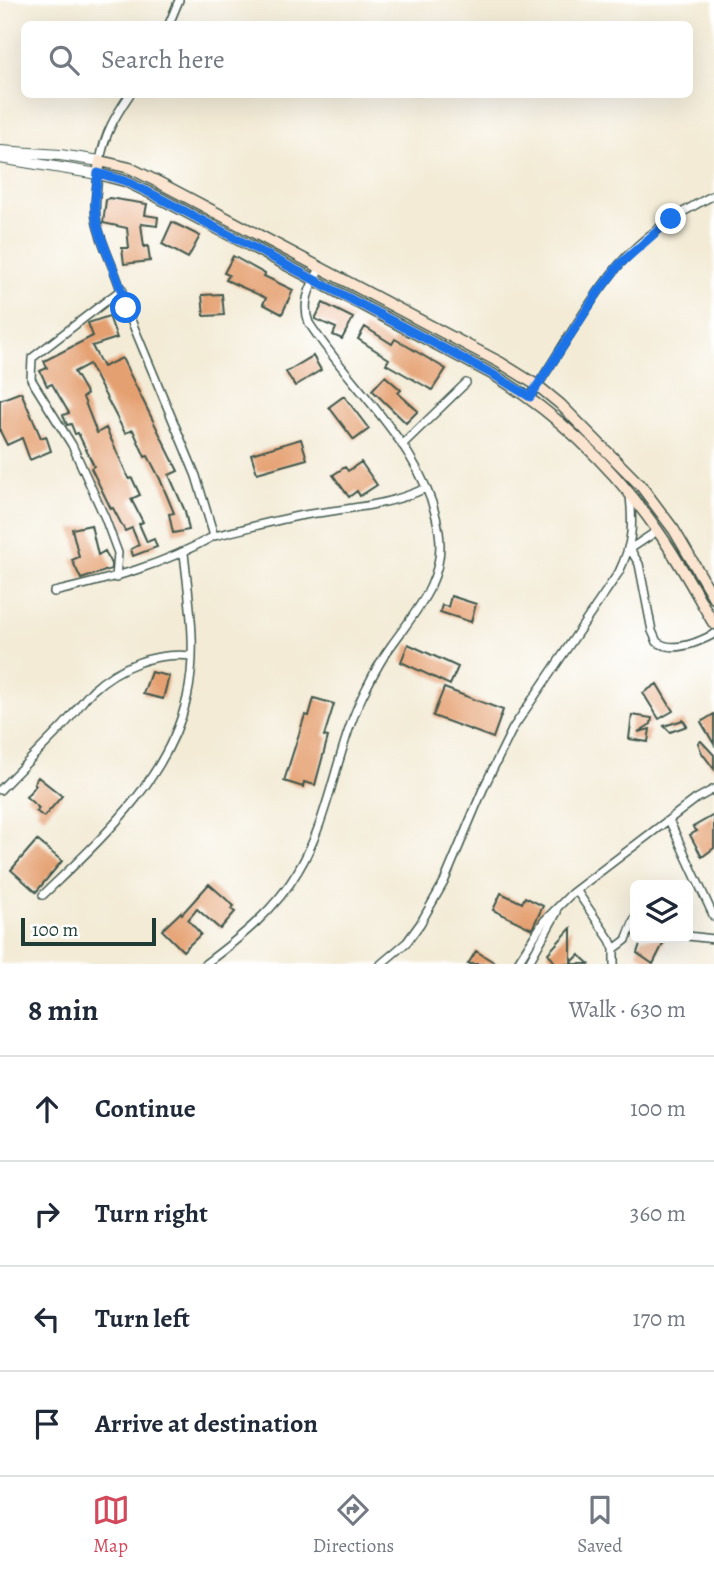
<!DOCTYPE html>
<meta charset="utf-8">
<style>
:root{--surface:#fff;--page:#f2f2f3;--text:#1f2937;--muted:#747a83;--line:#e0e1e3;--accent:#d1495b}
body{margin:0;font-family:Alegreya,serif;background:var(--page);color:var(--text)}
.controls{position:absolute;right:21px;bottom:21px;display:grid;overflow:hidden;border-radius:10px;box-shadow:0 7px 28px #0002}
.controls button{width:63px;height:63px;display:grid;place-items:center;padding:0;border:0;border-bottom:2px solid var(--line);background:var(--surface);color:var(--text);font:35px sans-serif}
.scale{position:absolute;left:21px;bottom:18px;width:135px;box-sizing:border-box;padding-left:7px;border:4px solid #1f3d34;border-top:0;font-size:19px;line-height:24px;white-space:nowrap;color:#1f3d34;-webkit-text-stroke:5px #fff;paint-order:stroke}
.stop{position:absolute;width:21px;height:21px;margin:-16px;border:5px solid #1a73e8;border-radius:50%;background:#fff}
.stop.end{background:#1a73e8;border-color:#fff;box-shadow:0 2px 7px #0008}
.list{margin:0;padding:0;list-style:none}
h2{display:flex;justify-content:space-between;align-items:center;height:91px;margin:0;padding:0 28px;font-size:30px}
h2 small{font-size:23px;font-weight:400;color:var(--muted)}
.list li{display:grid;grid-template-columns:46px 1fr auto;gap:21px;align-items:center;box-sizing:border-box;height:105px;padding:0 28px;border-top:2px solid var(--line)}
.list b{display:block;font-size:26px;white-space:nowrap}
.list em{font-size:23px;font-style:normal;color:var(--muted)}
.icon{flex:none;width:38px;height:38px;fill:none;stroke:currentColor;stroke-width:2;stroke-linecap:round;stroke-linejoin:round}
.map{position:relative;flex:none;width:714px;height:964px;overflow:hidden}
.search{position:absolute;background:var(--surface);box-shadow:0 7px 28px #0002;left:21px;right:21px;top:21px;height:77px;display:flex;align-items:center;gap:18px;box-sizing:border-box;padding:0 24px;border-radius:10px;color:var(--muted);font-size:26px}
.sheet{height:511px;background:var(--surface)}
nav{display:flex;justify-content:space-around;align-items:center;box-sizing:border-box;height:98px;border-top:2px solid var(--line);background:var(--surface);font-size:19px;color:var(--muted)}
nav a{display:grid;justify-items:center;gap:4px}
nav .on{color:var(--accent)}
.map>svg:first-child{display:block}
.building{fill:#e5a071}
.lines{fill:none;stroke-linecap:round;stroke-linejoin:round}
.minor-casing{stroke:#3f574c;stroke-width:10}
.tertiary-casing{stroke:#3f574c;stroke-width:12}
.secondary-casing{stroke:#3f574c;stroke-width:13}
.minor{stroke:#fff;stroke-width:7}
.tertiary{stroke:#fff;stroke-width:10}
.secondary{stroke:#fce5d0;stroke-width:10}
.route{stroke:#1a73e8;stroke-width:9}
</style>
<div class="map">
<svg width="714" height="964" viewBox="0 0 714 964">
<rect width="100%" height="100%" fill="#fff"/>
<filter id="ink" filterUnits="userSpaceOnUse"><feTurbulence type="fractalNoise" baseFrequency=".0143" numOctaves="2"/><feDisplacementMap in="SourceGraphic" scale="14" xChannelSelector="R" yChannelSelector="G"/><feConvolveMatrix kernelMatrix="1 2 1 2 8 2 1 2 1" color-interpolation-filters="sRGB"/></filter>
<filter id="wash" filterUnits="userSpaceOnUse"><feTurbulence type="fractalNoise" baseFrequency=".00686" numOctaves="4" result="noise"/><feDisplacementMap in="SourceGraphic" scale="28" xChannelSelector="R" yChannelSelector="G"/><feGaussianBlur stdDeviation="1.57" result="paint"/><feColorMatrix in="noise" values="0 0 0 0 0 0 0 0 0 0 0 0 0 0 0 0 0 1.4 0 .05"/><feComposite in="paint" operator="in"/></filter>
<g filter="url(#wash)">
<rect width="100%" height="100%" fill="#f3ebd6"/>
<g id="blocks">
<path class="building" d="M109,198L147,204L145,215L158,217L157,226L141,224L144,247L148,246L150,261L124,264L122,248H129L127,228L103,223L106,200Z
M172,222L200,236L188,258L162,244Z
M233,256L265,274L264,276L293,290L282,314L263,304L266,298L226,280L229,275L224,273Z
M222,294L224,315L204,316L202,295Z
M323,303L353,318L342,339L333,335L336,328L315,319Z
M109,316L117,338L92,346L103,367L122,358L178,471L169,475L185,511L189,530L173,533L169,514L174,513L160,479L148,456L145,457L133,430L125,433L89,364L74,372L87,394L83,397L97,433L106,428L129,479L132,478L140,495L131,499L143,522L139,524L147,542L154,539L157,547L133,556L131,549L139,545L132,528L125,531L113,508L111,509L91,468L94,466L78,433L75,434L71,424L67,425L63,415L69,413L52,384L47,386L40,371L47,368L44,361L93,336L88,323Z
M365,327L392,344L395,339L446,369L432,390L386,364L389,359L358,339Z
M313,356L321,370L295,386L286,372Z
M385,376L401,390L398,393L418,411L406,423L372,390Z
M21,392L41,438L46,436L51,451L30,460L22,438L7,445L0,431V400Z
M344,396L369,429L354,440L329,407Z
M301,439L307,459L257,473L251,454Z
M361,462L377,485L360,496L357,491L349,497L333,475L345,467L348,471Z
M91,525L98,555L105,551L111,564V569L81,579L72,560L79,557L72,529Z
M451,596L476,604L471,622L440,612L442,605L448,607Z
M408,644L458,667L450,685L401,662Z
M151,672L169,676L163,699L143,694Z
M657,684L673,711L659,719L643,693Z
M444,688L503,710L493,738L433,716Z
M314,698L334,704L324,736L328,737L315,785L304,782L303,787L284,781L305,715L309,716Z
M714,714V744L701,722Z
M632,715L652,718L651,724L638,732L650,729L648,742L629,739Z
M683,720L687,726L670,732L664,726Z
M701,741L714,755V769L702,753L698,743Z
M38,777L62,796L44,817L36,811L39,808L26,797L36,785L34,783Z
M714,815V848L702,857L690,835L697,831L693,827Z
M37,840L62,861L36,892L11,870Z
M209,884L234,906L231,909L235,912L220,929L197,909L188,920L201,934L183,951L162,930L181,912L182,914Z
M501,893L522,903L525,897L543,906L532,929L493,910Z
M571,928V963L579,955L589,964H556L548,953Z
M642,938H666L653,964L637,953Z
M476,951L497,964H468Z"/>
</g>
</g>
<g filter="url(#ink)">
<use href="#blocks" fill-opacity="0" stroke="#3f574c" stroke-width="2"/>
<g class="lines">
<defs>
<path id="minor" d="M169,24L179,0
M100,161C105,133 114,118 130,94
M98,174C97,190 93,208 97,224C104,252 120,279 126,308L196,476L214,536C245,529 278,519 310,514C351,508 388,506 426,488
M530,397C559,354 585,306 618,266C644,235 678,213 714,195
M402,445L466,383
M630,549L639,564L652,631L657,642C673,653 699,642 714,634
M630,549L657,531
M116,578L118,553L105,518L72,445L31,379L32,358L122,289
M54,592C110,579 163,565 214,536
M0,790C20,769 41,749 61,728C72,717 81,702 92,691C119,666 155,652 191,656
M669,820L714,917
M576,890L610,940L614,949V964
M43,895C100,840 168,780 187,698C198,650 189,601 184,553
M688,936L714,939
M614,949L626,940L635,918
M205,964C240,938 276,909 298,871C332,814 336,745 367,687C374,673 382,658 391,646C416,611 446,579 439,532C427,449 352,390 309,323C301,302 311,286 320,268
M381,964L407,942L420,924L444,882L484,787L513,728L619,572C633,543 633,526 630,495
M517,964L544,921L572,893L696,799L714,789
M528,964L557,912"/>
<path id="tertiary" d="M0,151L60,155L100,161
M0,158L98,174"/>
<path id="secondary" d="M714,598L674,530L641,486L560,404L538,386L501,363L160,183L130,168L100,161L98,174L125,181L154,195L494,375C561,416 618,472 662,537C681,565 697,595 714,624"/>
</defs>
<use href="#minor" class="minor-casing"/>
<use href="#tertiary" class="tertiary-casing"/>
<use href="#secondary" class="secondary-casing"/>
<use href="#minor" class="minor"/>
<use href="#tertiary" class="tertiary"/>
<use href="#secondary" class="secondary"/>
</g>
</g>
<g class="lines" filter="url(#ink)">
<path class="route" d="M126,308C120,278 104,252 97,223C93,207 96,190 98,173L125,181L154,195L494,375L530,397L599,291L620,264L671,219"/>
</g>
</svg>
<div class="controls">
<button><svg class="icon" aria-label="layers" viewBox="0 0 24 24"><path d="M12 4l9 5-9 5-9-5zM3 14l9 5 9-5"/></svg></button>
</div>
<div class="scale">100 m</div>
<div class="stop" style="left:126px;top:308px"></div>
<div class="stop end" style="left:671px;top:219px"></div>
<div class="search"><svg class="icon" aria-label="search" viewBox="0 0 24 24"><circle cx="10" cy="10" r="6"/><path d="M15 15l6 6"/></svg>Search here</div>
</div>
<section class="sheet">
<h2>8 min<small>Walk · 630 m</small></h2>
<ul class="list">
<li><svg class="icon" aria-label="ahead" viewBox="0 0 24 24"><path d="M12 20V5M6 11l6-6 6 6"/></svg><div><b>Continue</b></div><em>100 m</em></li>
<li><svg class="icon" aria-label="right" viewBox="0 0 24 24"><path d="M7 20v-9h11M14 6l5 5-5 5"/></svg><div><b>Turn right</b></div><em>360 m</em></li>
<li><svg class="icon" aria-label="left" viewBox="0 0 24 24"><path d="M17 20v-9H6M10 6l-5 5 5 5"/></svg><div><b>Turn left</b></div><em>170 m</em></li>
<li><svg class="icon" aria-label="arrive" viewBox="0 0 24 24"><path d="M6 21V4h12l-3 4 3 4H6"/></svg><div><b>Arrive at destination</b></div></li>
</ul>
</section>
<nav>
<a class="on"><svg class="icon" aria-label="map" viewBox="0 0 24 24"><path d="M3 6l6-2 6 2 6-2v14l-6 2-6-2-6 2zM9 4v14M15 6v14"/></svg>Map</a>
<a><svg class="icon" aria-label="directions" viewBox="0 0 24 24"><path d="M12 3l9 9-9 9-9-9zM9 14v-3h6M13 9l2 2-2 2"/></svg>Directions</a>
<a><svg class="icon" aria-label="saved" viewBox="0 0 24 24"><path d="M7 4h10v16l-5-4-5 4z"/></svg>Saved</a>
</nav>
